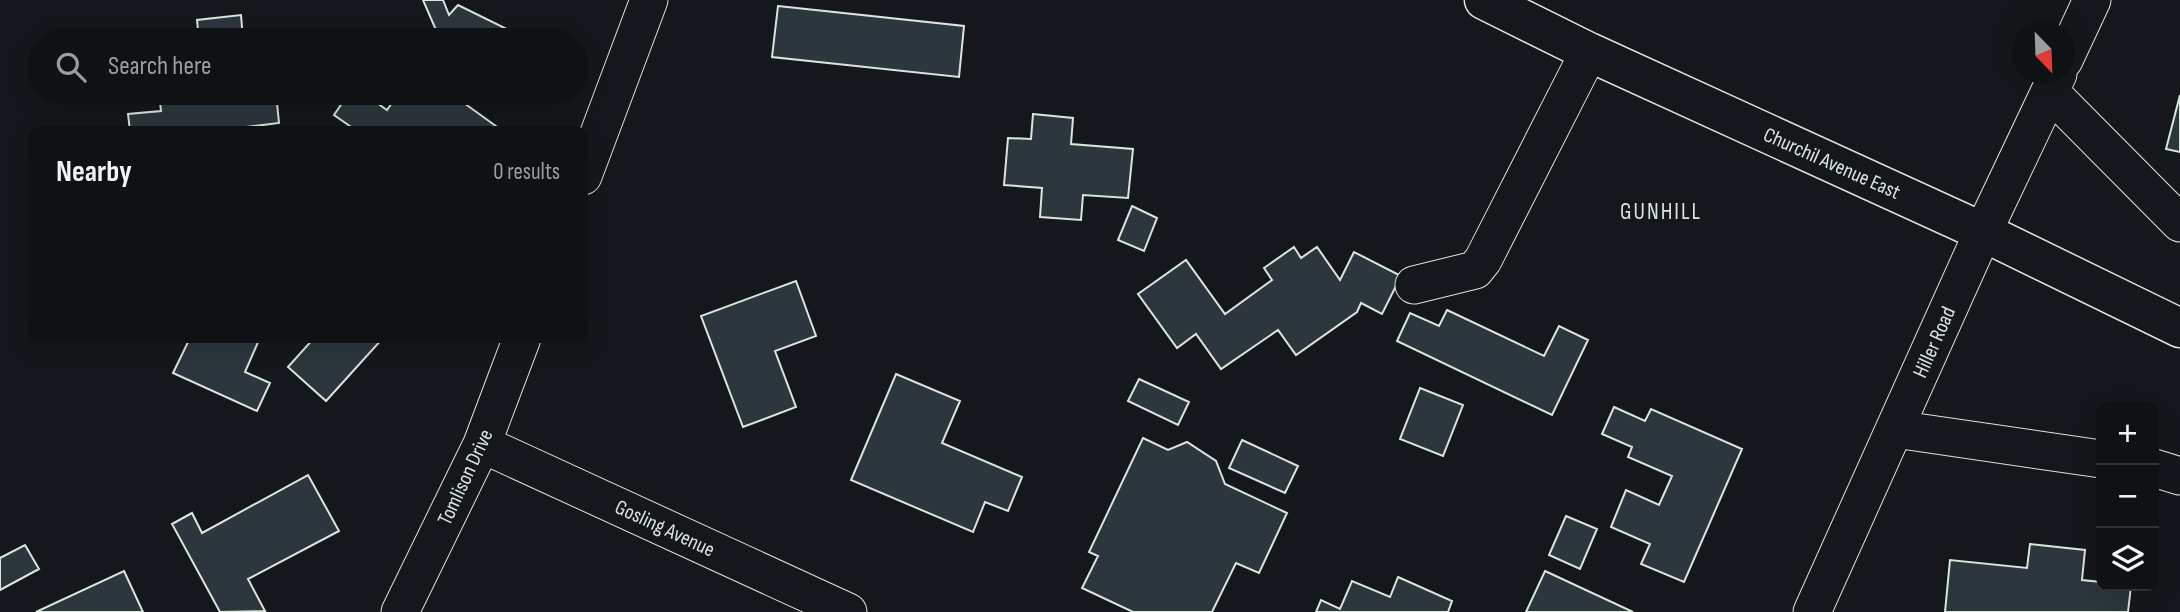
<!DOCTYPE html>
<meta charset="utf-8">
<style>
:root{--surface:#0f1215;--page:#181b1e;--text:#f1f3f6;--muted:#9b9ea0;--line:#2f3234}
body{margin:0;font-family:"Sofia Sans Condensed",sans-serif;background:var(--page);color:var(--text)}
.controls{position:absolute;right:21px;bottom:21px;display:grid;overflow:hidden;border-radius:14px;box-shadow:0 7px 28px #0002}
.controls button{width:63px;height:63px;display:grid;place-items:center;padding:0;border:0;border-bottom:2px solid var(--line);background:var(--surface);color:var(--text);font:35px sans-serif}
.compass{position:absolute;left:2012px;top:21px;width:63px;height:63px;border-radius:50%;background:var(--surface);box-shadow:0 7px 28px #0002;rotate:157deg}
.list{margin:0;padding:0;list-style:none}
h2{display:flex;justify-content:space-between;align-items:center;height:91px;margin:0;padding:0 28px;font-size:30px}
h2 small{font-size:23px;font-weight:400;color:var(--muted)}
.icon{flex:none;width:38px;height:38px;fill:none;stroke:currentColor;stroke-width:2;stroke-linecap:round;stroke-linejoin:round}
.map{position:relative;flex:none;width:2180px;height:612px;overflow:hidden}
.search{position:absolute;background:var(--surface);box-shadow:0 7px 28px #0002;left:28px;top:28px;width:560px;height:77px;display:flex;align-items:center;gap:18px;box-sizing:border-box;padding:0 24px;border-radius:38px;color:var(--muted);font-size:26px}
.panel{position:absolute;background:var(--surface);box-shadow:0 7px 28px #0002;left:28px;top:126px;width:560px;height:217px;border-radius:14px}
.map>svg:first-child{display:block}
.building{fill:#2c363c;stroke:#d8e6dc;stroke-width:2}
.lines{fill:none;stroke-linecap:round;stroke-linejoin:round}
.minor-casing{stroke:#d8e6dc;stroke-width:39}
.major-casing{stroke:#d8e6dc;stroke-width:41}
.minor{stroke:#14181c;stroke-width:37}
.major{stroke:#14181c;stroke-width:38}
.labels{text-anchor:middle;stroke-width:5;stroke-linejoin:round;paint-order:stroke}
.street-label{font-size:21px;fill:#d8e6dc;stroke:#14181c}
.neighbourhood-label{font-size:23px;letter-spacing:2px;fill:#d8e6dc;stroke:#14181c}
</style>
<div class="map">
<svg width="2180" height="612" viewBox="0 0 2180 612">
<rect width="100%" height="100%" fill="#14181c"/>
<path class="building" d="M423,0H443L449,15L458,5L525,38L524,40H457L436,30Z
M778,6L964,26L959,77L772,57Z
M241,15L243,40H199L197,20Z
M159,93H276L279,123L247,127V131H130L128,114L161,111Z
M349,93H363L387,110L399,93H450L500,129L499,131H357L334,115Z
M2180,95V152L2166,149Z
M1033,114L1073,118L1071,144L1133,149L1128,198L1083,195L1081,220L1040,217L1042,188L1004,185L1008,138L1031,139Z
M1132,206L1157,218L1144,251L1118,240Z
M1294,247L1301,258L1317,247L1340,280L1354,252L1401,276L1382,314L1361,303L1357,312L1296,355L1278,330L1221,369L1196,334L1177,348L1138,294L1186,260L1225,314L1272,280L1264,268Z
M796,281L816,336L775,351L796,407L743,427L701,316Z
M1447,310L1544,356L1559,326L1588,340L1552,415L1397,341L1410,313L1439,326Z
M190,338H254L259,340L245,372L270,383L257,411L173,373Z
M314,338H383L326,401L288,367Z
M896,374L960,401L942,443L1022,477L1008,511L985,502L973,532L851,480Z
M1139,379L1189,402L1178,425L1128,401Z
M1420,388L1463,405L1443,456L1400,439Z
M1614,407L1645,421L1651,409L1742,449L1684,582L1641,564L1650,544L1611,527L1626,490L1659,505L1672,476L1628,457L1632,447L1602,434Z
M1143,438L1168,450L1187,442L1216,461L1225,484L1287,513L1259,573L1236,563L1212,612H1133L1082,588L1098,556L1089,552Z
M1242,440L1298,466L1285,493L1229,468Z
M308,475L339,531L248,579L265,611L220,612L172,524L192,513L202,533Z
M1566,516L1597,529L1580,569L1549,555Z
M2030,544L2085,550L2082,580L2101,582V586H2131L2128,612H1945L1950,560L2027,568Z
M25,545L39,569L0,590V558Z
M124,571L143,612H36Z
M1545,571L1633,612H1526Z
M1398,577L1452,601L1448,612H1316L1321,600L1340,609L1352,581L1390,597Z"/>
<g class="lines">
<defs>
<path id="minor" d="M2064,60L2092,0
M2050,92L2180,223
M583,176L649,0
M1414,285L1475,270L1483,260L1589,52
M1895,429L2101,459
M482,444L848,612
M2154,468L2180,476
M400,612L482,444L522,338
M1812,612L1983,232L2058,74"/>
<path id="major" d="M1484,0L1589,52L1983,232L2180,328"/>
</defs>
<use href="#minor" class="minor-casing"/>
<use href="#major" class="major-casing"/>
<use href="#minor" class="minor"/>
<use href="#major" class="major"/>
</g>
<g class="labels">
<g class="street-label">
<text transform="translate(1832 163) rotate(24)" y="7">Churchil Avenue East</text>
<text transform="translate(1934 342) rotate(-66)" y="7">Hiller Road</text>
<text transform="translate(465 477) rotate(-65)" y="7">Tomlison Drive</text>
<text transform="translate(665 528) rotate(25)" y="7">Gosling Avenue</text>
</g>
<g class="neighbourhood-label">
<text x="1661" y="219">GUNHILL</text>
</g>
</g>
</svg>
<div class="controls">
<button>+</button>
<button>−</button>
<button><svg class="icon" aria-label="layers" viewBox="0 0 24 24"><path d="M12 4l9 5-9 5-9-5zM3 14l9 5 9-5"/></svg></button>
</div>
<svg class="compass" viewBox="-18 -18 36 36"><path d="M0-13l5 13h-10z" fill="#e53935"/><path d="M0 13l5-13h-10z" fill="#9b9ea0"/></svg>
<div class="search"><svg class="icon" aria-label="search" viewBox="0 0 24 24"><circle cx="10" cy="10" r="6"/><path d="M15 15l6 6"/></svg>Search here</div>
<section class="panel">
<h2>Nearby<small>0 results</small></h2>
<ul class="list">
</ul>
</section>
</div>
